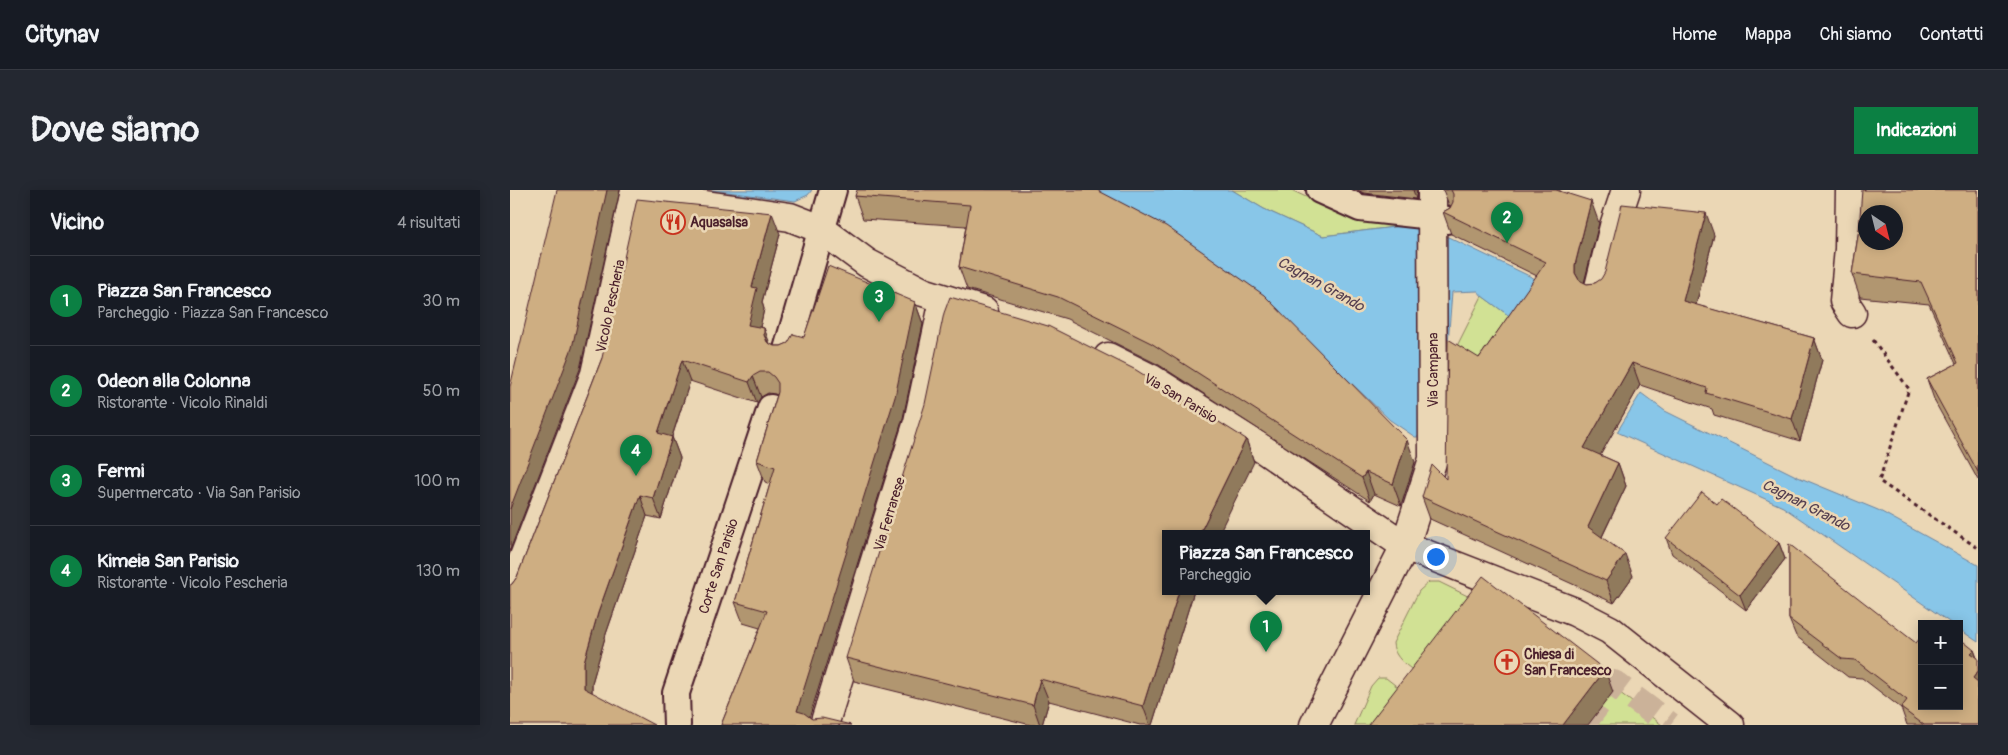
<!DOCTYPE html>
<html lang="it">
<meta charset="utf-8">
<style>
:root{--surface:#171b24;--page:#242831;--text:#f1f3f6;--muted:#9ea1a6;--line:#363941;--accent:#0b8043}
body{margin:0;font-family:Pangolin,sans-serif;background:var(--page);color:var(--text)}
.controls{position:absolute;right:15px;bottom:15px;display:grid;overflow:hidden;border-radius:0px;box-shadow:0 2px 12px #0003}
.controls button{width:45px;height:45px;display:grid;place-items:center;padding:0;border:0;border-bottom:1px solid var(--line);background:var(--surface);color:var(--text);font:25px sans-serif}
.compass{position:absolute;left:1348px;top:15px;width:45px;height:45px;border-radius:50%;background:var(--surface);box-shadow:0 2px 12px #0003;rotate:145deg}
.you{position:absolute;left:925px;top:366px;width:18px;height:18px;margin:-12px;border:4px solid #fff;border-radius:50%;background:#1a73e8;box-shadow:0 0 0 8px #1a73e833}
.badge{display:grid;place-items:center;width:32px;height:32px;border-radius:50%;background:var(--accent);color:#fff;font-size:16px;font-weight:700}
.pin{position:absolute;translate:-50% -41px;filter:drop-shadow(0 1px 2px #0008)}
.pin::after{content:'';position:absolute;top:26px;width:18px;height:15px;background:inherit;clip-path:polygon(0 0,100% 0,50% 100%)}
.popup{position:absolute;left:652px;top:340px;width:208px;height:65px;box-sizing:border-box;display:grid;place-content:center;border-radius:0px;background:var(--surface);filter:drop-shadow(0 1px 4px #0005);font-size:16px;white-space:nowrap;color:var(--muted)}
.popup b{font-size:19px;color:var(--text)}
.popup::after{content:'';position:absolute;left:50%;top:100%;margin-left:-10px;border:10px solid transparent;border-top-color:var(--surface)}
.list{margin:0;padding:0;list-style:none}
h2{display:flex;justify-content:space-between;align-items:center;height:65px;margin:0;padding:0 20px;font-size:21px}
h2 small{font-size:16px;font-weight:400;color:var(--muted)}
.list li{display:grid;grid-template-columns:32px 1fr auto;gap:15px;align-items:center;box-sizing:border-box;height:90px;padding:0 20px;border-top:1px solid var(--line)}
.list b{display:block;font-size:19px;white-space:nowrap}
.list p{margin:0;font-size:16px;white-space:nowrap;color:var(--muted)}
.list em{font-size:16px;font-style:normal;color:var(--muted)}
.map{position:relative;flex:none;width:1468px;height:535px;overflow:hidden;border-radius:0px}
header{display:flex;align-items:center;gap:30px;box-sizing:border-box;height:70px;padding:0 25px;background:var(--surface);border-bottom:1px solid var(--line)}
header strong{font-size:24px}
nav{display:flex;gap:28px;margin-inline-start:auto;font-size:18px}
.intro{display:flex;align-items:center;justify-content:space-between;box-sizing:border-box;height:120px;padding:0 30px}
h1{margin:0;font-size:35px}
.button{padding:12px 22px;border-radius:0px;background:var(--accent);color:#fff;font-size:18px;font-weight:700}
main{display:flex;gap:30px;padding:0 30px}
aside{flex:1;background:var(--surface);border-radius:0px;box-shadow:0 2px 12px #0003}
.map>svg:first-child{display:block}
.green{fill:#d1e194;stroke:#8e8060}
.water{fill:#88c6e8;stroke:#6f839c}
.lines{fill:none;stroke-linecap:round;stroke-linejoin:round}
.pedestrian-tunnel{stroke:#cbb299;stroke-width:26;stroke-dasharray:26 13;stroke-linecap:butt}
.pedestrian-casing{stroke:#4a1f2b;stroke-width:30}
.minor-casing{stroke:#4a1f2b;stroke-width:31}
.path{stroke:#4a1f2b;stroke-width:3;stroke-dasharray:4 4;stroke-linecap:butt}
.pedestrian{stroke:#ebd7b5;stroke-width:26}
.minor{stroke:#ebd7b5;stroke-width:28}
.wall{fill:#b19670;stroke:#4a1f2b}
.shaded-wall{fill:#907a5b;stroke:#4a1f2b}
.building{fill:#ceae82;stroke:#4a1f2b;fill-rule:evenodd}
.labels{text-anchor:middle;stroke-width:5;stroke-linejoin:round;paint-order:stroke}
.poi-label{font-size:14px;font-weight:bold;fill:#4a1f2b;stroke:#ebd7b5;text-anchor:start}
.street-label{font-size:14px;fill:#4a1f2b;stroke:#ebd7b5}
.water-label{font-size:15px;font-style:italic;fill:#564051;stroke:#ebd7b5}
</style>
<header>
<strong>Citynav</strong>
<nav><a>Home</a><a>Mappa</a><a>Chi siamo</a><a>Contatti</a></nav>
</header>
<div class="intro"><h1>Dove siamo</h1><a class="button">Indicazioni</a></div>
<main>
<aside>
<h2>Vicino<small>4 risultati</small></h2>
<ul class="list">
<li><span class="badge">1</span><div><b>Piazza San Francesco</b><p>Parcheggio · Piazza San Francesco</p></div><em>30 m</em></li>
<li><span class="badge">2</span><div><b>Odeon alla Colonna</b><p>Ristorante · Vicolo Rinaldi</p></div><em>50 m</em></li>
<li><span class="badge">3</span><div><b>Fermi</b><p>Supermercato · Via San Parisio</p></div><em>100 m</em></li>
<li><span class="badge">4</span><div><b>Kimeia San Parisio</b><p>Ristorante · Vicolo Pescheria</p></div><em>130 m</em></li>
</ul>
</aside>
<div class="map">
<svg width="1468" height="535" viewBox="0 0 1468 535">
<rect width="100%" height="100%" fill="#ebd7b5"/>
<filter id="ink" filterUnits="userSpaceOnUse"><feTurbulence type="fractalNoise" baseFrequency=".02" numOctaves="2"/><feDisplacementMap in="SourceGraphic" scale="10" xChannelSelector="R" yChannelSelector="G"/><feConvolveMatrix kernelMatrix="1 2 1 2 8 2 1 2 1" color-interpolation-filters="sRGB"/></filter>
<g filter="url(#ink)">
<path class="green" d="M722,0H781L837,26L900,35L813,46L754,19Z
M972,106L1015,137L983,183L946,158Z
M919,392H929L976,415L917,490C904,480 884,471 883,453L909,401Z
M868,488H876L903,509L883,535H844L861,496Z
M1105,499L1152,535H1077Z"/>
<path class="water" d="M202,0H302L298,5L285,11Z
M476,0H722L754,19L813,46L900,35L934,45L1038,95L1017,139L972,106L968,101L942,102L938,153L989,196L936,166L934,246L905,247L880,230L768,123Z
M1131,203L1155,221L1288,287L1368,320L1468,375V452L1449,439V434H1442L1273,317L1107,242Z"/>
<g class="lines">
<path class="pedestrian-tunnel" d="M1072,535L1104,493L1160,535"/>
<defs>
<path id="pedestrian" d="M810,0L850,18L922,26L937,30
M276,163L323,0
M167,535L166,503L261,218"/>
<path id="minor" d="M1340,0L1339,59L1334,111L1342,123
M1088,101L1104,36L1116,0
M598,167L642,189L756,261L895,356L1065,422L1100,440L1220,535
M0,403L85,184L124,5L280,27L311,39L357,73L413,102L474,121
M314,535L408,232L434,110
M804,535L895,356L923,269L922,0"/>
</defs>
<use href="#pedestrian" class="pedestrian-casing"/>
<use href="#minor" class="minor-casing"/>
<path class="path" d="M1363,150L1399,199L1369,291L1468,358"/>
<use href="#pedestrian" class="pedestrian"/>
<use href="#minor" class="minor"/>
</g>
<path class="wall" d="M587,0L905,272L891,316L864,304L860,311L649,175L557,129L457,99L449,77L456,36L353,29L345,6Z
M847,0H907L906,9L854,3Z
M933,0H1050V1L1089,33L1074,93L1077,94L1085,93L1204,45L1186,115L1304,148L1312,170L1290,251L1204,225L1202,219L1130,195L1090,265L1108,273L1116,296L1092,347L1123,386L1104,413L920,329L912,307L936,289L969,168L1027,86L941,44L933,22L940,18L941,16L939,15Z
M1468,0V290L1425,212L1417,189L1446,174L1419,114L1350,107L1342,84L1349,39Z
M270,44L252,112L254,119L250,137L254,138L259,153L264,156H271L294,147L405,112L413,134L393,228L299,527L302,529L211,535L250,438L233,433L225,412L260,294L255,292L247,271L267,205L265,204L258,203L251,207L247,213L180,191L162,247L170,268L151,329L137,326L96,444L82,493V503L0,535L2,394L7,387L92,168Z
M736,249L744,272L656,343L684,401L642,535H630L539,511L532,535H521L344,491L336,468Z
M1207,314L1269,353L1275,369L1236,420L1162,364L1156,348Z
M1279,354L1412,516L1464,460L1467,468L1468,535H1397L1391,518L1352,488L1338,487L1286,446L1279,429Z"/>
<path class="shaded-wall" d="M97,0H110L70,179L0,360V319Z
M903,0H907L906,9Z
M1081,11L1089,33L1073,97L1065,83V75Z
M262,23L270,44L252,112L254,119L246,156L238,135L242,97Z
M1196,23L1204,45L1181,134L1173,111Z
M405,112L413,134L393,228L297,535L287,521Z
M254,138L262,159L254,145Z
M1304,148L1312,170L1290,251L1282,229Z
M172,170L180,191L156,265L148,243Z
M1122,173L1130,195L1082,280L1074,258Z
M243,186L251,207L247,213L239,192Z
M162,247L170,268L151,329L143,308Z
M736,249L744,272L709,343H690Z
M897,250L905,272L891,316L883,294Z
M1108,273L1116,296L1086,359L1078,337Z
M856,282L864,304L860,311L852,288Z
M130,305L137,326L96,444L82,493V520L74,498V472L88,423Z
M1269,353L1275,369L1236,420L1230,405Z
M1115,364L1123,386L1104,413L1096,391Z
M669,401H684L642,535H640L633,516Z
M1464,460L1468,471L1461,463Z
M1095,480L1103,502L1078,535H1053Z
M1468,481V502L1463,488Z
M530,489L539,511L532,535H530L523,515Z"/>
<path class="building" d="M47,0H97L62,158L0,319V197Z
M347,0H587L656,36L754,105L897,250L883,294L856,282L852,288L641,153L548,107L449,77L460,15L345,6Z
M941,0H1046L1081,11L1065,75V83L1069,90L1077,94L1085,93L1091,89L1095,82L1112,14L1196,23L1173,111L1304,148L1282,229L1196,203L1197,198L1122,173L1074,258L1108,273L1078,337L1115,364L1096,391L912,307L922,275L936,289L938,149L969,168L1036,72L933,22L940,18L943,12V4Z
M1352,0H1468V282L1417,189L1448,173L1411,92L1342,84L1349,39ZM1356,22H1386V52H1356Z
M127,9L262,23L242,97L247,98L238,135L254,138V145L257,152L264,156H271L278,153L283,144L294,147L318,76L405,112L385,207L287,521L294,523L302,529L312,528L341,535H211L257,421L225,412L265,277L247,271L268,202V193L264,187L258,182H250L243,186L239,192L172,170L148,243L162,247L143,308L130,305L88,423L74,472V498L144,535H0V395L2,394L7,387L92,168Z
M440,107L538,136L626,180L736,249L690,343H656V401H669L633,516L530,489L523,515L336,468L415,214L434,123Z
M1192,302L1207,314L1211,309L1269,353L1230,405L1156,348Z
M1279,354L1406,453L1411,447L1412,448V516H1449V448L1464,460L1461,463L1468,468V481L1463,488L1468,492V535H1414L1391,518L1397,510L1345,470L1332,469L1279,429Z
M973,386L1095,480L1053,535H858Z"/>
</g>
<defs>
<symbol id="restaurant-ring" viewBox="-11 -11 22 22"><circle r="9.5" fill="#ebd7b5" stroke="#c8321e" stroke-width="1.5"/><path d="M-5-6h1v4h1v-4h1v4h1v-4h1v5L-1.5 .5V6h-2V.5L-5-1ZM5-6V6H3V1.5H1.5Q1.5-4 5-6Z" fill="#c8321e"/></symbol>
<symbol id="church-ring" viewBox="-11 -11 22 22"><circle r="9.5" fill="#ebd7b5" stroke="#c8321e" stroke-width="1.5"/><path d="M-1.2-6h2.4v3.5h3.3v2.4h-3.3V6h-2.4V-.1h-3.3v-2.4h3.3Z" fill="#c8321e"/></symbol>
</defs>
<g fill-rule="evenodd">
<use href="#restaurant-ring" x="149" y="18" width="28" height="28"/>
<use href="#church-ring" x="983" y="458" width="28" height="28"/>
</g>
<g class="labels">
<g class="poi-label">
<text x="180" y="37">Aquasalsa</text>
<text x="1014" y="469">Chiesa di<tspan x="1014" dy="16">San Francesco</tspan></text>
</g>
<g class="street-label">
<text transform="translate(100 116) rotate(-78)" y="5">Vicolo Pescheria</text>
<text transform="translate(923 180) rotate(-90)" y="5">Via Campana</text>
<text transform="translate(671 208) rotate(31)" y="5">Via San Parisio</text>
<text transform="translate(379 324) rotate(-73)" y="5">Via Ferrarese</text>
<text transform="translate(208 376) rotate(-72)" y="5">Corte San Parisio</text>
</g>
<g class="water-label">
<text transform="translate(811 94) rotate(29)" y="5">Cagnan Grando</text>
<text transform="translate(1296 315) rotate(27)" y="5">Cagnan Grando</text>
</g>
</g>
</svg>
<div class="controls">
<button>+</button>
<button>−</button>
</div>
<svg class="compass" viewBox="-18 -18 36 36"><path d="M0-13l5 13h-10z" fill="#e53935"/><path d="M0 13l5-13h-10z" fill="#9ea1a6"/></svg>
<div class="you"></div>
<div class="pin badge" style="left:756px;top:462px">1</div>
<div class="popup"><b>Piazza San Francesco</b>Parcheggio</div>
<div class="pin badge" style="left:997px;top:53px">2</div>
<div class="pin badge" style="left:369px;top:132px">3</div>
<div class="pin badge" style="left:126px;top:286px">4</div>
</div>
</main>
